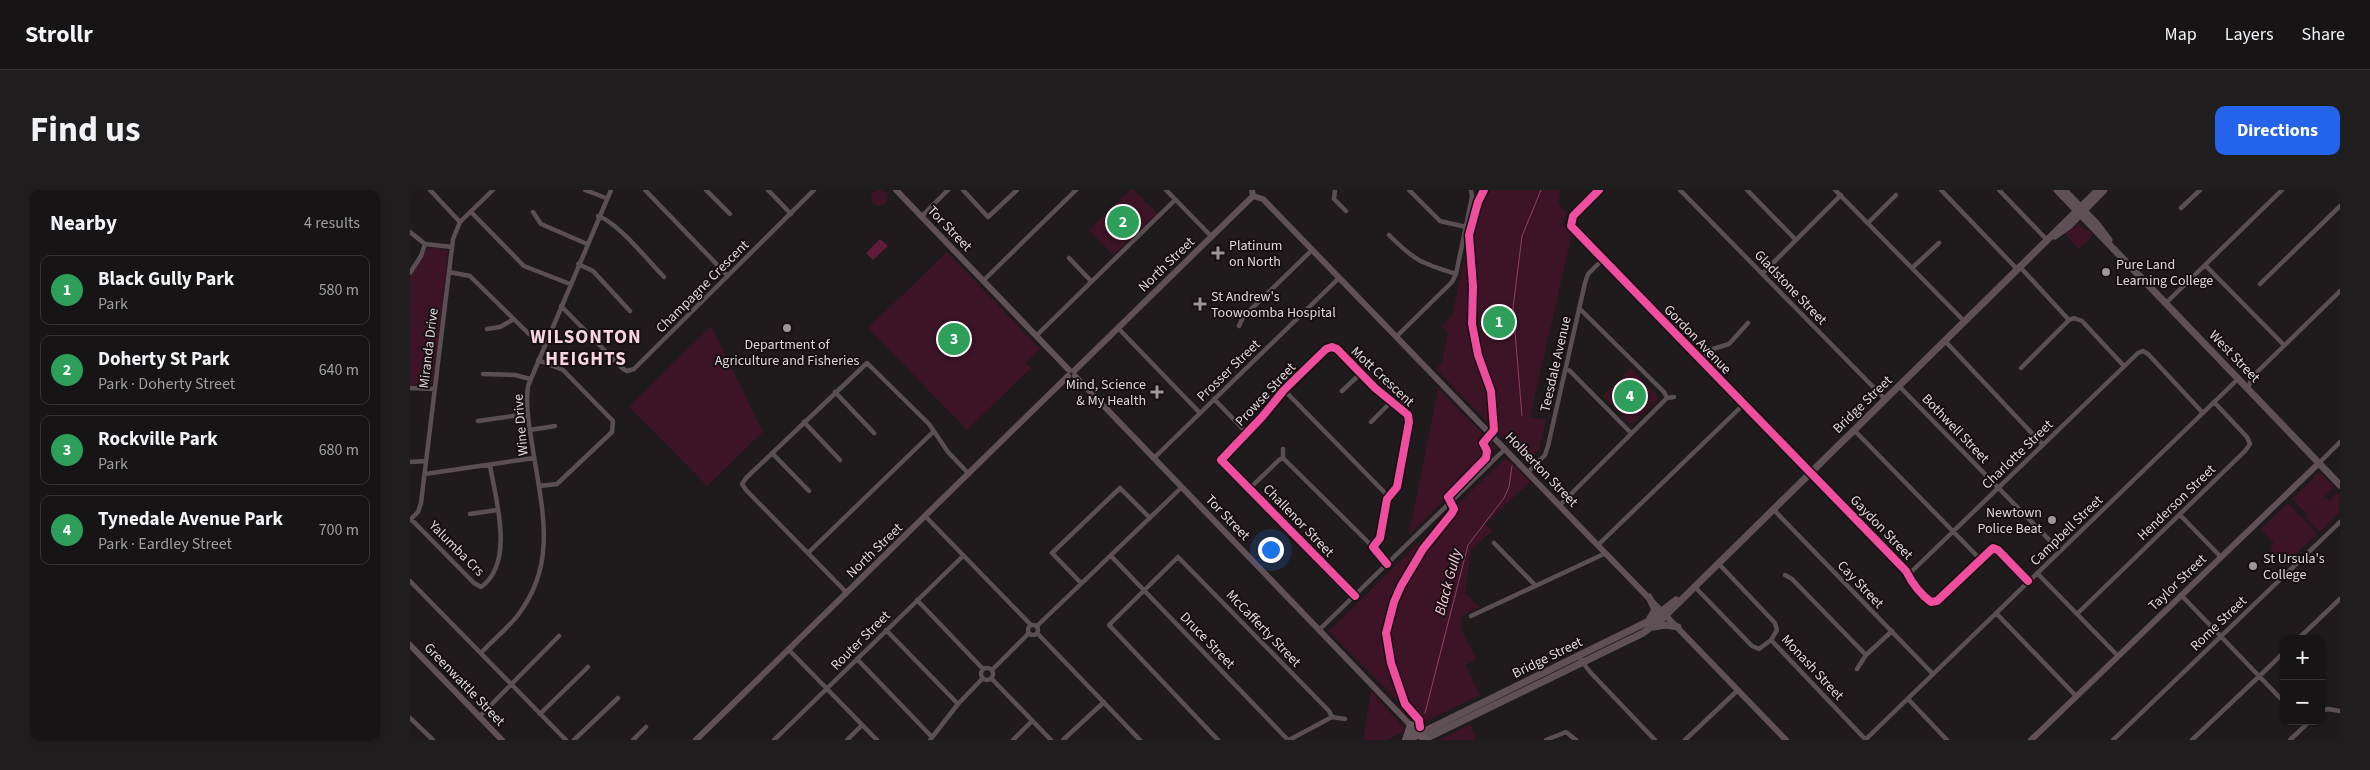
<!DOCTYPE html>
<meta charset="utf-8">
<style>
:root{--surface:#171415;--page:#201d1e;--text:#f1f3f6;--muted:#9e9ea0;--line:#363334;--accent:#2563eb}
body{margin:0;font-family:"Source Sans 3",sans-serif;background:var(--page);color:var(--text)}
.controls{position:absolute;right:15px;bottom:15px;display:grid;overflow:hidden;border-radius:10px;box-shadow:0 1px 4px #0004}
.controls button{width:45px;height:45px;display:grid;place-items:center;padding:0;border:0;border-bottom:1px solid var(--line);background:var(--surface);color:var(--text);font:25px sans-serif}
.you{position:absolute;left:860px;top:359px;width:18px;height:18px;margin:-12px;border:4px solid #fff;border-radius:50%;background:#1a73e8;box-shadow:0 0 0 8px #1a73e833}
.badge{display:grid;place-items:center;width:32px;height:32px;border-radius:50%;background:var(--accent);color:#fff;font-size:16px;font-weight:700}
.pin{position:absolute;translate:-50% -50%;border:2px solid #fff;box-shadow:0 1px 5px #0006}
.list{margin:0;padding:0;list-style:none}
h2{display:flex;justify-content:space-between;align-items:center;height:65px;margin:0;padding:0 20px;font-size:21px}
h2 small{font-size:16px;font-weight:400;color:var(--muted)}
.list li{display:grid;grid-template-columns:32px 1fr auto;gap:15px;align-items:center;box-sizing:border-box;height:70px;margin:0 10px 10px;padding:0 10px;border:1px solid var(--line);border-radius:10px}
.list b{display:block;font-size:19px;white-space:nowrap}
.list p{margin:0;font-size:16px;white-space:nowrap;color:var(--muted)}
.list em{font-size:16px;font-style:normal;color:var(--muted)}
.map{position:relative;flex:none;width:1930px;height:550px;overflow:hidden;border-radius:10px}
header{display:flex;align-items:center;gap:30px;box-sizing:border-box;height:70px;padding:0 25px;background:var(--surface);border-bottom:1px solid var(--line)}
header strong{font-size:24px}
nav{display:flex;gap:28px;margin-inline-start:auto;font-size:18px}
.intro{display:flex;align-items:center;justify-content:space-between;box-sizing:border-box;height:120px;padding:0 30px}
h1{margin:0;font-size:35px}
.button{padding:12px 22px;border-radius:10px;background:var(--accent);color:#fff;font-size:18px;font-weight:700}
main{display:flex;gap:30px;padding:0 30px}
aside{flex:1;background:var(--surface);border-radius:10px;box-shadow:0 1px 4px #0004}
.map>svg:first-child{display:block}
.green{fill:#3c1426}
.forest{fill:#601b3a}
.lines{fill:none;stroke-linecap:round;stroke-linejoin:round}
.stream{stroke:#8e4361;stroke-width:1}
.street{stroke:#5a4f53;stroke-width:4.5}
.secondary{stroke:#605157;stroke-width:6}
.primary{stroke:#5e5055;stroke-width:7}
.highway{stroke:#65565c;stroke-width:8}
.cycleway-casing{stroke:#170f12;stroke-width:11}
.cycleway{stroke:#ef4d9e;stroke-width:8}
.poi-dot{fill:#9b9698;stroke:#170f12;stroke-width:2}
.labels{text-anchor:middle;stroke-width:4;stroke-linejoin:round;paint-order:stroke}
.street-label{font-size:14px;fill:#ded8da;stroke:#170f12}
.poi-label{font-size:14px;fill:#ded8da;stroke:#170f12;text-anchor:start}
.water-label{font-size:15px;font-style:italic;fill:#f9c8d8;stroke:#170f12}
.district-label{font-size:19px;font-weight:bold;letter-spacing:1px;fill:#f8d6e1;stroke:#170f12}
</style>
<header>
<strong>Strollr</strong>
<nav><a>Map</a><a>Layers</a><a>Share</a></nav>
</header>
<div class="intro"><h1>Find us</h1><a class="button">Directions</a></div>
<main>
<aside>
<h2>Nearby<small>4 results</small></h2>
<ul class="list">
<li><span class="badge" style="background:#2e9e5b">1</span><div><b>Black Gully Park</b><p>Park</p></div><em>580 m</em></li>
<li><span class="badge" style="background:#2e9e5b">2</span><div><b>Doherty St Park</b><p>Park · Doherty Street</p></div><em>640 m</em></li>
<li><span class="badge" style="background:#2e9e5b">3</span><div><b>Rockville Park</b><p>Park</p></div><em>680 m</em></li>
<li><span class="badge" style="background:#2e9e5b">4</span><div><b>Tynedale Avenue Park</b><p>Park · Eardley Street</p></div><em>700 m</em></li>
</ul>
</aside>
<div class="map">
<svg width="1930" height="550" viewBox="0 0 1930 550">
<rect width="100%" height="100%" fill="#1f1a1c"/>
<path class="green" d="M720,0H724L747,24L703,65L679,40Z
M1069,0H1151L1148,14L1157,23L1151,33L1162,44L1120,227L1136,230L1129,260L1118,271L1103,259L1026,179L1032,173L1038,143L1031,136L1042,126Z
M461 8a8 8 0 1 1 16 0a8 8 0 1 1-16 0Z
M1667,35L1684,44L1669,59L1654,43Z
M21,57L36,60L38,63L24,191L20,196L0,195V87C8,79 11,61 21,57Z
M537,62L630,159L616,173L621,178L557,240L458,138Z
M301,136L353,242L297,296L219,217Z
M1221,178L1247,205L1248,209L1223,233H1219L1193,206Z
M1028,198L1087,258L999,345Z
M1097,268L1120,292L1075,334L1082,341L1061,360L1055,403L1069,417L1052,426L1051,439L1066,469L1056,475L1070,505L1010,534L919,441L1094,269Z
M1908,284H1912L1924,297L1897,324L1882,309Z
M1927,303L1930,305L1929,323L1910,342L1895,327L1915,307L1919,311Z
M1878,313L1907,344L1874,375L1860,360L1864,353L1850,339Z
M961,501L995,539L994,542L977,550H953Z
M1061,534L1066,550H1028Z"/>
<path class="forest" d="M470,49L478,56L463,70L456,63Z"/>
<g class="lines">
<path class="stream" d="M1112,226L1103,118L1112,46L1131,0
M1015,523L1058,355L1094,308L1099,297L1102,276"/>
<path class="street" d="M20,0L50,32
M175,0L196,8
M235,0L318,86
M296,0L320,24
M358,0L381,24
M553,0L578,27L607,0
M756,0L802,47
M925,0L924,9L936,21
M999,0L1030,31L1056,37
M1189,0L1163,26L1161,36L1496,381C1502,393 1510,404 1521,412L1527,411L1583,358L1588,360L1618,391
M1270,0L1475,209
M1337,0L1386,50
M1425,0L1555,132
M1531,0L1608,80
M1589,0L1638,51
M1771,18L1790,0
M61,22L114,76L160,94
M123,22L131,34L177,54
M188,26C210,34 237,70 254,87
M511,27L538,0
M1458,33L1486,5
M0,42L15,54L42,57
M979,45C1005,71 1011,73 1046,84
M659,68L681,91
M168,74L183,81L220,121
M1795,75L1874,155
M1502,78L1529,53
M1611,78L1659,130
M39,82L60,86L119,144L135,152
M0,83L11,66L15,54
M1352,84L1431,5
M573,91L666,0
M1850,94L1930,16
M1757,112L1872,0
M151,116L212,178L217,181L224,179L404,0
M1169,118L1254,202L1257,208
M829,136L833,127L902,60
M708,138L790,223
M77,139L90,137L104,129
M626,146L765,10
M986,147L1042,92L1046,84L1062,7L1061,0
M1535,151L1633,255
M128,170L153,180L203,231L202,242L147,294L129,296
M1291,170L1303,159L1319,154L1338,133
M1611,178L1659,130L1664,128L1672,131L1714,176
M1156,179L1160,181L1221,243
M73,184L105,185L120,189
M1489,196L1650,361
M0,198L25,199
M1838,198L1842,187L1930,101
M874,200L979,307
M932,201L950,184
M425,202L464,243
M804,209L837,243
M68,231L118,224
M394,232L430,270
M961,232L982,211
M120,240L145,236
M1444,240L1570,369
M362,263L399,301
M744,268L929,88
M873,268L963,357
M873,268V259
M0,272L16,271
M1909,273L1930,252
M1118,282L1135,265L1138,256L1175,93L1178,84L1193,69
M15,284L124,268
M840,298L869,270L873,268
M1150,315L1257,208L1264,207
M1363,319L1523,484
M60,324L87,320
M1770,325L1811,367
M516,327L621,435
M1,329L64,393L71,397C105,373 86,310 80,276
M0,330L8,322L11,313L43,49L50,32L83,0
M1084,353L1126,396
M1188,355L1334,214
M398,363L523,242
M701,366L878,550
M1308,373L1365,433L1367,440L1361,450L1456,550
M1627,383L1708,466
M1375,385L1382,389L1456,465L1482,441
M1498,385L1728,163L1733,161L1738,164L1793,223
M0,391L156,550
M671,393L642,363L710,298L740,328
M1284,396L1342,456L1349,459L1361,450
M437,403L336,300L332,294L336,288L457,173L519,234L538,262L559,284
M1771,405L1874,512
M945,406L811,270L852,227L874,200L916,159L922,157L927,159L965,198L998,225L999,232L987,297L977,309L970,348L963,357L977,374
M507,410L573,479
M1586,423L1666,506
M1667,424L1835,261L1840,254L1837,247L1804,212
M1061,426L1196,363
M618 440a5 5 0 1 1 10 0a5 5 0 1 1-10 0Z
M627,436L772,297
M476,440L548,514
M909,440L1095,259
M627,443L730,550
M1888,449L1930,409
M379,460L467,550
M71,463C83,450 98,438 108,425C148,373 132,319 123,260C120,239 115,218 118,196L201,0
M1168,466L1180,482L1245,550
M447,469L522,547
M1858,478L1874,462
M571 484a6 6 0 1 1 12 0a6 6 0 1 1-12 0Z
M1447,479L1456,465
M582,480L619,443
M581,488L641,550
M1498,509L1537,550
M1911,521L1918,519L1930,521
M130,524L178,477
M69,527L149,446
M0,528L23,550
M164,550L208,508
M223,550L236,537
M364,550L553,366
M437,550L452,535
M520,550L548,514L573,488
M603,550L622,531
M653,550L694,512
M808,550L699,435L768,367L919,521L922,527
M879,550L922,527L935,529
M1136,550L1156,542L1166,550
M1275,550L1328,500
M1455,550L1829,188
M1703,550L1930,332
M1782,550L1860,476
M1880,550L1900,531"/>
<path class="secondary" d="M486,0L659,180
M842,0L843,6L853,9L1376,550
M664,181L843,6
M665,186L1009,544
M0,455L92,550
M286,550L658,186
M1621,550L1909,273"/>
<path class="primary" d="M1647,0L1930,295
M1654,0L1686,33L1699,50
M1645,46L1659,36L1694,0
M1239,407L1245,420L1240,428
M1244,437L1256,435L1268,437
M1009,544L1237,432L1266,410
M1015,549L1233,443L1252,429L1688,0"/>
<path class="highway" d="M996,550L1009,544L1016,550
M996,550L1001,535"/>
<defs>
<path id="cycleway" d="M1189,0L1163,26L1161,36L1496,381C1502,393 1510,404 1521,412L1527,411L1583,358L1588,360L1618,391
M945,406L811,270L852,227L874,200L916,159L922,157L927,159L965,198L998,225L999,232L987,297L977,309L970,348L963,357L977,374
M1010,537L1009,530L995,514L981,473L976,443L984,412L991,396L1013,359L1042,323L1044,319L1038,307L1076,268L1077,261L1073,253L1084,240L1081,201L1068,165L1062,134L1063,96L1059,45L1068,12L1074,0"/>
</defs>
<use href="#cycleway" class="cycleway-casing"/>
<use href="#cycleway" class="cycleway"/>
</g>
<g class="poi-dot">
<path d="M805.5 55.5h5v5h5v5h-5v5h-5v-5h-5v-5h5z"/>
<circle cx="1696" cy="82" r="5"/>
<path d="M787.5 106.5h5v5h5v5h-5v5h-5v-5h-5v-5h5z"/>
<circle cx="377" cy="138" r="5"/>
<path d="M744.5 194.5h5v5h5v5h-5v5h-5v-5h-5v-5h5z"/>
<circle cx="1642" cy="330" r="5"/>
<circle cx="1843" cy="376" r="5"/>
</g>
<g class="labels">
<g class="street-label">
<text transform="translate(540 38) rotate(46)" y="5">Tor Street</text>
<text transform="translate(756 74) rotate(-44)" y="5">North Street</text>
<text transform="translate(292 96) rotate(-45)" y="5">Champagne Crescent</text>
<text transform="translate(1381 97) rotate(46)" y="5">Gladstone Street</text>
<text transform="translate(1288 149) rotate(46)" y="5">Gordon Avenue</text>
<text transform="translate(18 158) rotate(-83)" y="5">Miranda Drive</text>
<text transform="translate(1825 166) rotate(46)" y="5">West Street</text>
<text transform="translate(1145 174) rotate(-77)" y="5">Teesdale Avenue</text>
<text transform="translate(818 180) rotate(-44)" y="5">Prosser Street</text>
<text transform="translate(973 186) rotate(43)" y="5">Mott Crescent</text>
<text transform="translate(855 204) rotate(-47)" y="5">Prowse Street</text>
<text transform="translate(1452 214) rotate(-44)" y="5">Bridge Street</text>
<text transform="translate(110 235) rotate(-95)" y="5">Wine Drive</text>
<text transform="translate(1546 238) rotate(46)" y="5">Bothwell Street</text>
<text transform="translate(1607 264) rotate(-44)" y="5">Charlotte Street</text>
<text transform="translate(1132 279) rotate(46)" y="5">Holberton Street</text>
<text transform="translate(1766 312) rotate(-44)" y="5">Henderson Street</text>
<text transform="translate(818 327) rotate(46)" y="5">Tor Street</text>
<text transform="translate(889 330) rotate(46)" y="5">Challenor Street</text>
<text transform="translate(1472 337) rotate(46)" y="5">Gaydon Street</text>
<text transform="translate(1656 340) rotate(-44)" y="5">Campbell Street</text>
<text transform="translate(47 358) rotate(45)" y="5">Yalumba Crs</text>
<text transform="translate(464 360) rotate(-44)" y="5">North Street</text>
<text transform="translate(1767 392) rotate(-44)" y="5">Taylor Street</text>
<text transform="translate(1451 394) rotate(46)" y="5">Cay Street</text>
<text transform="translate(1808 433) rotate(-44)" y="5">Rome Street</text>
<text transform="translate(854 438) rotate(46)" y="5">McCafferty Street</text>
<text transform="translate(450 450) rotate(-45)" y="5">Router Street</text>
<text transform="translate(798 450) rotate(46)" y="5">Druce Street</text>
<text transform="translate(1137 467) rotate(-26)" y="5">Bridge Street</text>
<text transform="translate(1403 477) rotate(47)" y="5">Monash Street</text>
<text transform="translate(55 494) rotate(46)" y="5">Greenwattle Street</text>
</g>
<g class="poi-label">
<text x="819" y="60">Platinum<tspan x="819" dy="16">on North</tspan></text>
<text x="1706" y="79">Pure Land<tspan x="1706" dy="16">Learning College</tspan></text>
<text x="801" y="111">St Andrew's<tspan x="801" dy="16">Toowoomba Hospital</tspan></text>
<text x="377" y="159" text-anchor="middle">Department of<tspan x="377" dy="16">Agriculture and Fisheries</tspan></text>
<text x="736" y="199" text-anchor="end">Mind, Science<tspan x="736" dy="16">&amp; My Health</tspan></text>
<text x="1632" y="327" text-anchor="end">Newtown<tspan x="1632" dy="16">Police Beat</tspan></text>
<text x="1853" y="373">St Ursula's<tspan x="1853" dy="16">College</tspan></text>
</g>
<g class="water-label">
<text transform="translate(1038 392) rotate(-75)" y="5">Black Gully</text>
</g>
<g class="district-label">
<text x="176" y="153">WILSONTON<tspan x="176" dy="22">HEIGHTS</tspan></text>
</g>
</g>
</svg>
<div class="controls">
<button>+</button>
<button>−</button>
</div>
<div class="you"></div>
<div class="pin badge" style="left:1089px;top:132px;background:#2e9e5b">1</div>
<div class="pin badge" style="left:713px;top:32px;background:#2e9e5b">2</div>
<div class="pin badge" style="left:544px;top:149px;background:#2e9e5b">3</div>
<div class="pin badge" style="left:1220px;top:206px;background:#2e9e5b">4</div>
</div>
</main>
